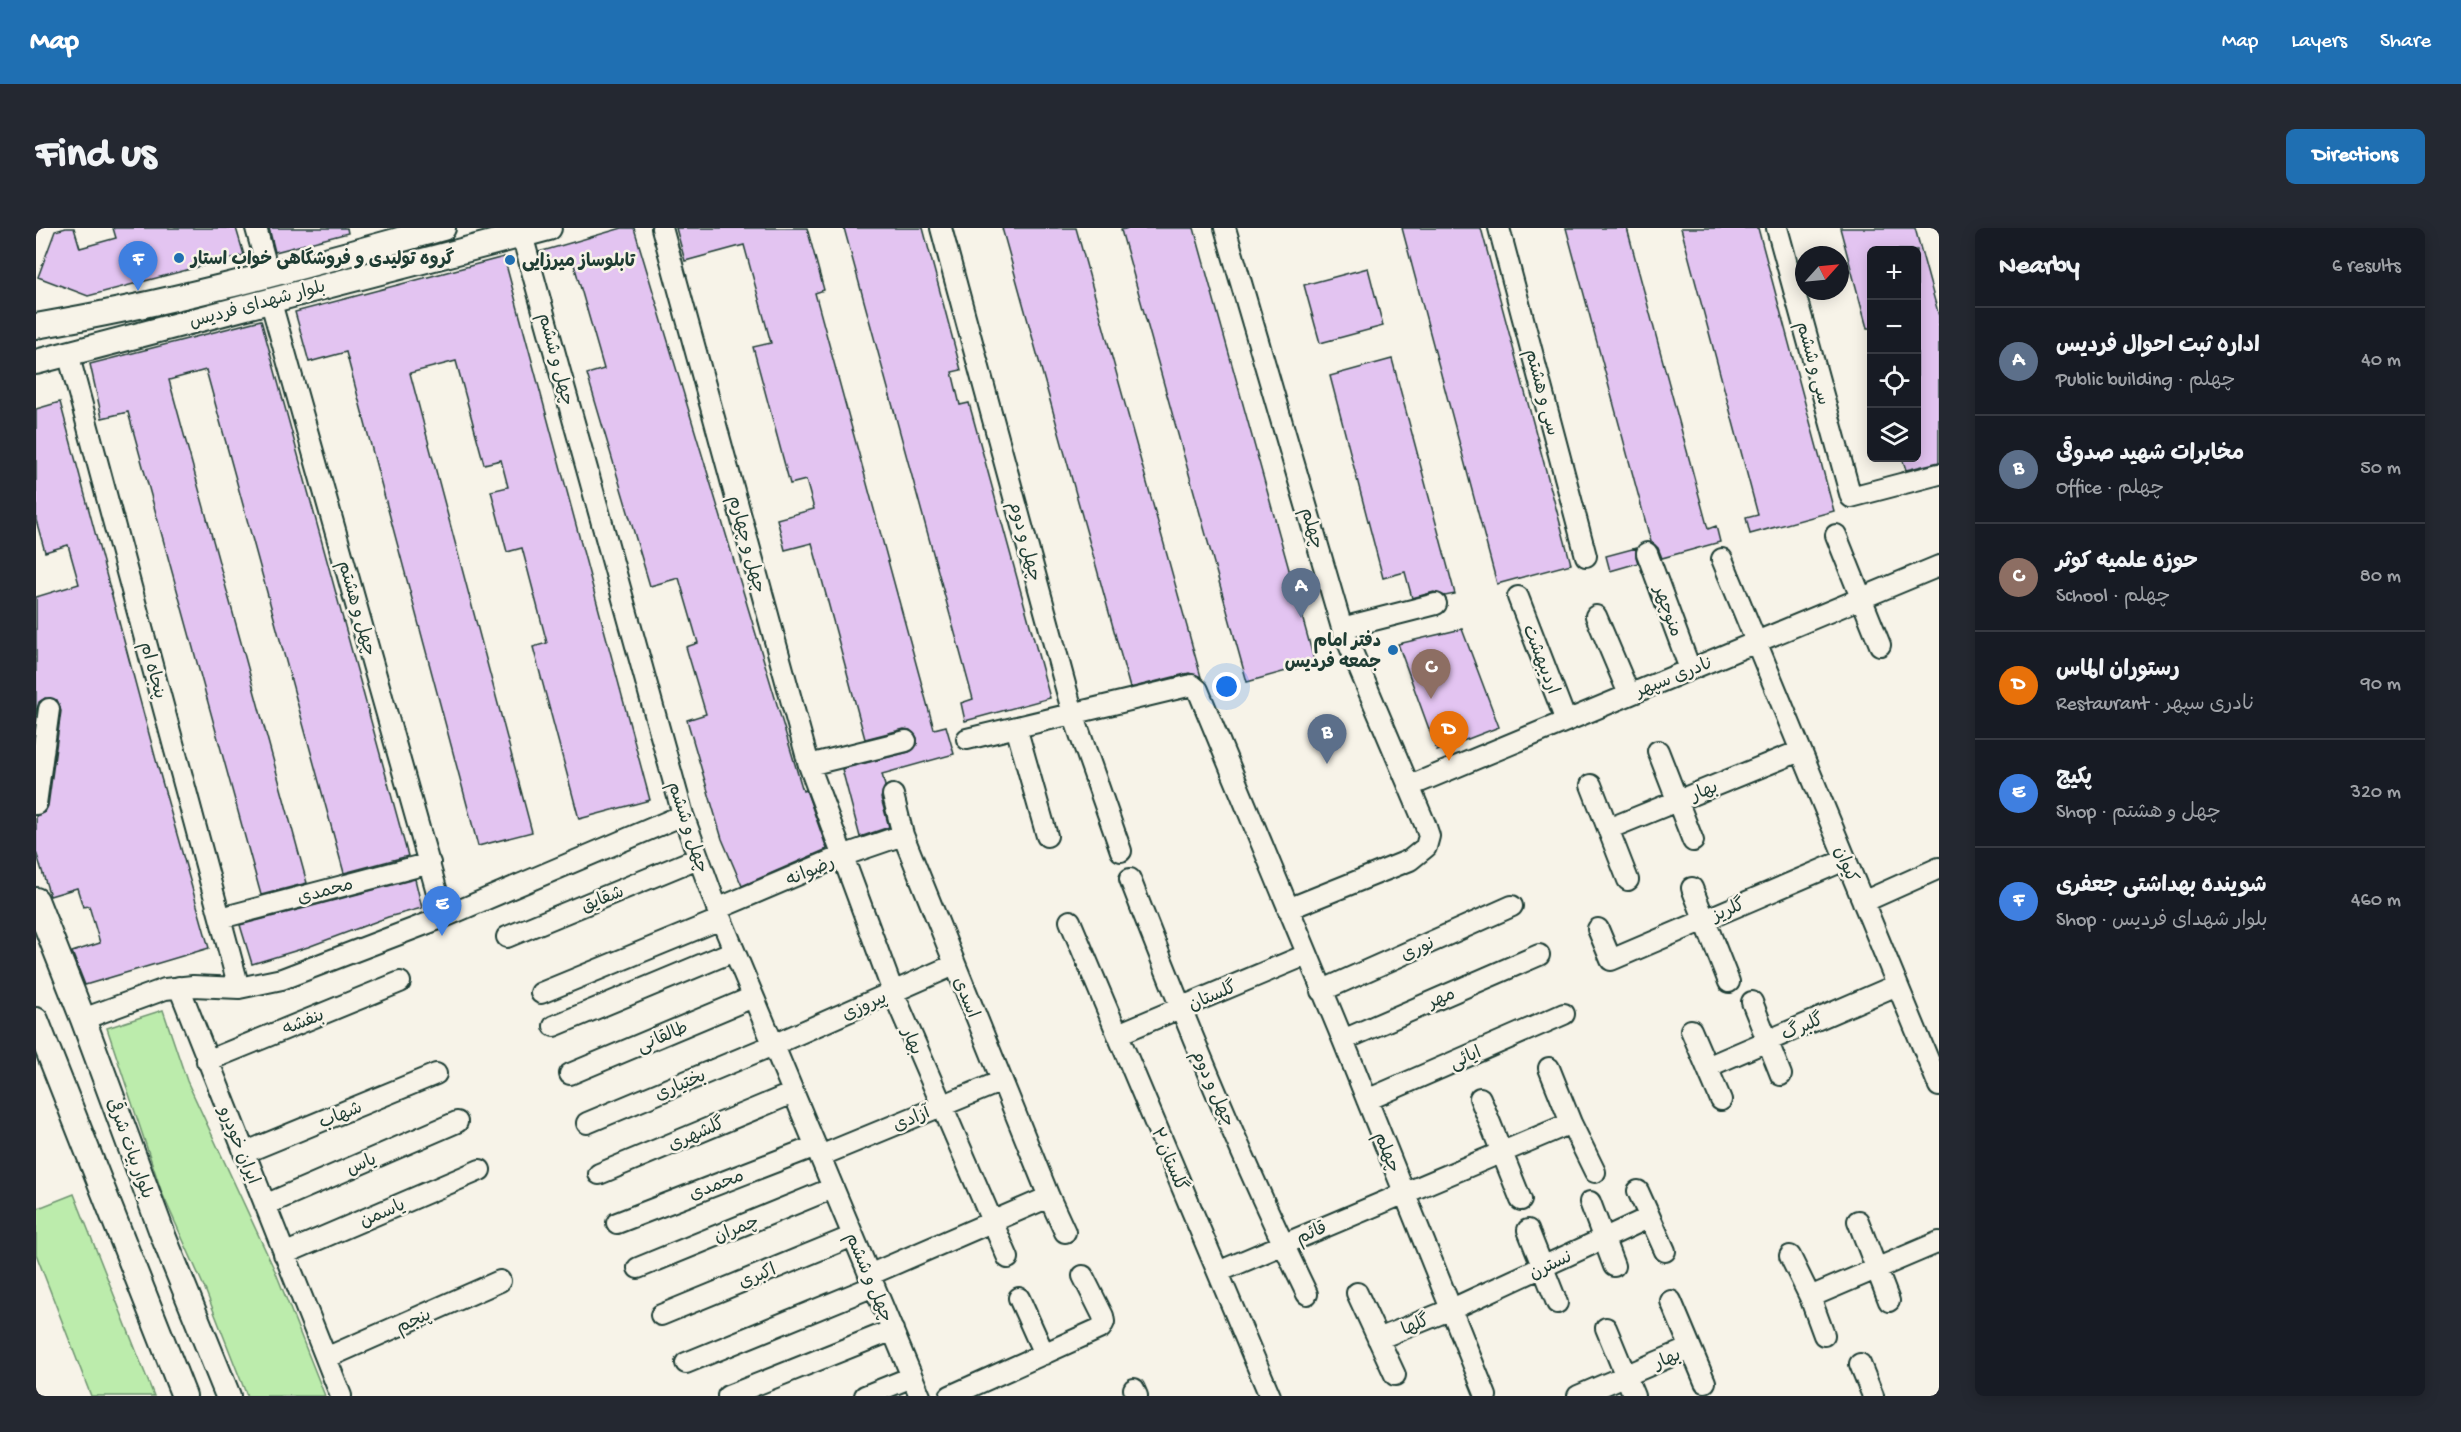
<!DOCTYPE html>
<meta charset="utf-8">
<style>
:root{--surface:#171b24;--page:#242831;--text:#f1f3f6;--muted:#9ea1a6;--line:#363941;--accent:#1f6fb2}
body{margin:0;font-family:"Gochi Hand","Playpen Sans Arabic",sans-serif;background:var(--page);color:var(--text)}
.controls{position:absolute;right:18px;top:18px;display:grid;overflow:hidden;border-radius:9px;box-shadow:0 3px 15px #0003}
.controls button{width:54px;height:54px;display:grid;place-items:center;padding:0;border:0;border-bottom:2px solid var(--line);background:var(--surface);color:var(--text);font:30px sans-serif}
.compass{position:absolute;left:1759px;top:18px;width:54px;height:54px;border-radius:50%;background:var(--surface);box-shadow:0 3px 15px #0003;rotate:63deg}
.you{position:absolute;left:1191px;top:459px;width:21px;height:21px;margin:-15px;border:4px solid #fff;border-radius:50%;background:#1a73e8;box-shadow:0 0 0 9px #1a73e833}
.badge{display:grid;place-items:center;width:39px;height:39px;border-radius:50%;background:var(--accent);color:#fff;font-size:20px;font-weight:700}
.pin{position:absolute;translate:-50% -50px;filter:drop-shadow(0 2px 3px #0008)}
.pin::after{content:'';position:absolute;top:32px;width:21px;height:18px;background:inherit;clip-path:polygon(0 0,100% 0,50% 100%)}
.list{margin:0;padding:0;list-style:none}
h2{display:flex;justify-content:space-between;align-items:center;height:78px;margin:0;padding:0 24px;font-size:26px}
h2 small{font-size:20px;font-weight:400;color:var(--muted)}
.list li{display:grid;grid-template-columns:39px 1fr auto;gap:18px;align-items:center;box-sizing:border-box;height:108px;padding:0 24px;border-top:2px solid var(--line)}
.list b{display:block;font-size:22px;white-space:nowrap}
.list p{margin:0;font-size:20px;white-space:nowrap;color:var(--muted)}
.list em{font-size:20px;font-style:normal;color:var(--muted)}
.icon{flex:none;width:33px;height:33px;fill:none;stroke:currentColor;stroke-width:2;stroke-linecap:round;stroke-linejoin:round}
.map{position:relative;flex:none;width:1903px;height:1168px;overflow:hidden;border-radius:9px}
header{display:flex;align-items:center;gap:36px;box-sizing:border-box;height:84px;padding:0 30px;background:var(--accent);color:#fff}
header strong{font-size:28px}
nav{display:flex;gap:33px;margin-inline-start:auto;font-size:21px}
.intro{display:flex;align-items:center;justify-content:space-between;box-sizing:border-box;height:144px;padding:0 36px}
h1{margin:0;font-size:42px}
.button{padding:15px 27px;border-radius:9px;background:var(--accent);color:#fff;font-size:21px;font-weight:700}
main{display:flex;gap:36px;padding:0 36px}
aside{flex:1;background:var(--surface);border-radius:9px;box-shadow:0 3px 15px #0003}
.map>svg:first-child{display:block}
.green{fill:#bcecac;stroke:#6e9470;stroke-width:1.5}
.building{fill:#e3c4f1;stroke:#1f3d34;stroke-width:1.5}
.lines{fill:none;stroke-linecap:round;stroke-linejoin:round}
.minor-casing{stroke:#1f3d34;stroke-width:24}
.major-casing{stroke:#1f3d34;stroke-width:28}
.minor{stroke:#f7f3e8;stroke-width:20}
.major{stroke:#f7f3e8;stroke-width:24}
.poi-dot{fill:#1f6fb2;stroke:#f7f3e8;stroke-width:2}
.labels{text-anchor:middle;stroke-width:5;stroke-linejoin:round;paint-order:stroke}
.poi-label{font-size:18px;font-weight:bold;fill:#1f3d34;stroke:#f7f3e8;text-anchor:start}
.street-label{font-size:18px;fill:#1f3d34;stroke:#f7f3e8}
</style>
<header>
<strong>Map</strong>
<nav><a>Map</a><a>Layers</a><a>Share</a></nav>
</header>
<div class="intro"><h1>Find us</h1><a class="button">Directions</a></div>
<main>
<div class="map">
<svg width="1903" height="1168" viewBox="0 0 1903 1168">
<rect width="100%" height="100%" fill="#f7f3e8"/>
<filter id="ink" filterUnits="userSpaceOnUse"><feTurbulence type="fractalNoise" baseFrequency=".0167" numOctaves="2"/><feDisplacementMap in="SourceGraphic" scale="12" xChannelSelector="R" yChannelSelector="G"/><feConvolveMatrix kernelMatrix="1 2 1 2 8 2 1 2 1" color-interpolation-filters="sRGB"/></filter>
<g filter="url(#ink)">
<path class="green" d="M127,782L151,853L240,1045L289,1168H211L169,1061L126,965L71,800Z
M38,966L118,1168H55L0,1026V981Z"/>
<path class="building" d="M30,0H38L44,20L80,10L77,0H200L208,27L52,68L2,49L19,3Z
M233,0H311L312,5L239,24Z
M586,0H598L767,563L770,562L791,621L706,658L686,611L651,492L670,486L650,419L662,415L643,350L614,358L551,146L568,141L537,33H525L507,38L503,24Z
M640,0H771L788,62L779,65L893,483L898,501L910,498L918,526L846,546L849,558L845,570L853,599L824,609L806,541L873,524L881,517V510L874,502L868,501L829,511L776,315L749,322L741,291L778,281L770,252L754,256L717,119L735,115L708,17L649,33Z
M808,0H887L925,142L916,144L924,177L933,175L1014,470L929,493L925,475L937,471Z
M966,0H1040L1165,449L1153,445L1094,460Z
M1092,0H1158L1279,435L1211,454L1085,2Z
M1366,0H1445L1535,336L1461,356Z
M1530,0H1591L1672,301L1680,298L1684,314L1626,330L1622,320L1615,314Z
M1645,0H1722L1798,283L1714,306L1710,290L1722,287Z
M1804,0H1879L1903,88V234L1870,242L1866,230H1881V22H1836V100H1831Z
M468,29L614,572L543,591L497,419L511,415L486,320L471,324L455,263L472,259L465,232L448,236L420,133L374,145L496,604L442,618L310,124L273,134L259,84Z
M1332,40L1347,98L1284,115L1268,57Z
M225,92L372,628L308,645L170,142L133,152L271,655L225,667L92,184L66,190L54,136Z
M1356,131L1419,366L1409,368L1398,364L1376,370L1369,344L1347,350L1294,148Z
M24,174L120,532L173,720L49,757L36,724L64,715L53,678L47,679L41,660L14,668L0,624V588L9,584L12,578L25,483L21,472L9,470L3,474L0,487V369L43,356L32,317L9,324L0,292V181Z
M1600,320V329L1602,335L1574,343L1570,328Z
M1426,401L1463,499L1401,523L1362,416Z
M379,651L386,680L352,689L272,719L216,736L204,697Z"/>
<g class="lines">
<defs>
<path id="minor" d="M220,0L233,47
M626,0L773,537L857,764L972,1030
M905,0L1037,486L1085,623
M1189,0L1306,400L1389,596L1393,608L1390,619L1374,632L1252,681
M1463,0L1550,328
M1741,0L1815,269L1903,246
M486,7L647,587L685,691L884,1168
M234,71L408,689
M32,125L203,760
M1800,307L1844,417
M1611,325L1654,441
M1686,331L1903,858
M1482,369L1530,493
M1560,388L1593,466
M1306,400L1400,376
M980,499L1011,608
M931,511L1156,457L1162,462L1307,812L1450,1168
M1622,523L1657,613
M773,537L870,513
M1555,557L1592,652
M1374,558L1903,338
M857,567L867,607L1013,969L1029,1004
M0,576L13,481
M1572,601L1764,523
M1094,651C1148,791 1205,930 1271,1066
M1656,660L1693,754
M1827,674L1903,640
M681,681L806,628L867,607
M185,690L394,635
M1034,693L1234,1168
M1562,701L1575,732L1809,632
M471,709L662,630
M143,759L305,1168
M1285,763L1476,678
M505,765L685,691
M1716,774L1745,847
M47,791L129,761L157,758L203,760L246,751L408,689L647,587
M518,798L698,723
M1655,802L1685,872
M1082,806L1270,727
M1307,812L1503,727
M171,833L364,754
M1671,839L1861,757
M1513,840L1535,895L1559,944
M534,846L717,769
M1444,870L1485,972
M1331,872L1528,786
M551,895L737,817L918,737
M208,925L400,846
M784,928L966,853
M563,946L757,865
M1602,963L1629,1023
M1554,974L1578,1038
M229,977L421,894
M1822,993L1853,1073
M581,995L780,918
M1492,1002L1521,1075
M248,1026L444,942
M1754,1028L1774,1069L1788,1107
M602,1040L797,960
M1182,1044L1535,895
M833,1047L1013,969
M1321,1065L1359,1147
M1774,1069L1903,1014
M983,1070L1008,1126
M1635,1073L1669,1154
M625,1087L817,1008
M1570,1100L1598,1168
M1342,1111L1416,1081L1612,990
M290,1130L464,1053
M650,1135L838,1058
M1824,1136L1837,1168
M1098,1161L1101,1168
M692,1168L857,1102
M829,1168L876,1149
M914,1168L1065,1100L1068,1094L1067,1088L1047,1048
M1542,1168L1654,1120"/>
<path id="major" d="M0,98C138,75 272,37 407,0
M0,134L513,0
M0,672L47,791L128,1010L192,1168
M0,792L148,1168"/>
</defs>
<use href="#minor" class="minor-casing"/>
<use href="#major" class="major-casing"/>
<use href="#minor" class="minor"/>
<use href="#major" class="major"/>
</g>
</g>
<g class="poi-dot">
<circle cx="143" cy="30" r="6"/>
<circle cx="474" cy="32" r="6"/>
<circle cx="1357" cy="422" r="6"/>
</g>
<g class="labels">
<g class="poi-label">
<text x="155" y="36">گروه تولیدی و فروشگاهی خواب استار</text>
<text x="486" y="38">تابلوساز میرزایی</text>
<text x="1345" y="418" text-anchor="end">دفتر امام<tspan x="1345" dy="21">جمعه فردیس</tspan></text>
</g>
<g class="street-label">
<text transform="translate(221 75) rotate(-15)" y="6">بلوار شهدای فردیس</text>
<text transform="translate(521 131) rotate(75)" y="6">چهل و ششم</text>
<text transform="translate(1778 135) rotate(75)" y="6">سی و ششم</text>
<text transform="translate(1507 164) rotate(75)" y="6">سی و هشتم</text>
<text transform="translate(1277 300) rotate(74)" y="6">چهلم</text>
<text transform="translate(990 313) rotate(75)" y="6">چهل و دوم</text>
<text transform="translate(712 316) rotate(75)" y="6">چهل و چهارم</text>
<text transform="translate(322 380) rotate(74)" y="6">چهل و هشتم</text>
<text transform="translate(1633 383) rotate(70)" y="6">منوچهر</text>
<text transform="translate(1506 431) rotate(69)" y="6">اردیبهشت</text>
<text transform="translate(118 442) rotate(75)" y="6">پنجاه ام</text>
<text transform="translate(1638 448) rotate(-22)" y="6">نادری سپهر</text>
<text transform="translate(1668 562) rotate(-22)" y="6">بهار</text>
<text transform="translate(653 599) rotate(72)" y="6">چهل و ششم</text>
<text transform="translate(1811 636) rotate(68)" y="6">کیوان</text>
<text transform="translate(774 642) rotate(-23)" y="6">رضوانه</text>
<text transform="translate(289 662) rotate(-15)" y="6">محمدی</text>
<text transform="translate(566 670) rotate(-22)" y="6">شقایق</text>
<text transform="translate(1692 681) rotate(-23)" y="6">گلریز</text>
<text transform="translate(1381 720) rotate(-24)" y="6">نوری</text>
<text transform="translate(1176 767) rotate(-23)" y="6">گلستان</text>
<text transform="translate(931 769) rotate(68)" y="6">اسدی</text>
<text transform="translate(1405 769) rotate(-24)" y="6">مهر</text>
<text transform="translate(828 777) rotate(-24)" y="6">پیروزی</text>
<text transform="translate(267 793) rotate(-22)" y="6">بنفشه</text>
<text transform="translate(1766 798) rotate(-23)" y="6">گلبرگ</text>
<text transform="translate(626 808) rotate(-23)" y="6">طالقانی</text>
<text transform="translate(877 813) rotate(67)" y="6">بهار</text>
<text transform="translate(1429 829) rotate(-24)" y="6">ایائی</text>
<text transform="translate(644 856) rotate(-23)" y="6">بختیاری</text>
<text transform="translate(1178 860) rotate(66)" y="6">چهل و دوم</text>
<text transform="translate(304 886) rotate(-22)" y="6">شهاب</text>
<text transform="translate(875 890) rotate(-23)" y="6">آزادی</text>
<text transform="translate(660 905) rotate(-23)" y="6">گلشهری</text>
<text transform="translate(204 917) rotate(68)" y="6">ایران خودرو</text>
<text transform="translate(95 920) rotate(70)" y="6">بلوار بیات شرقی</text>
<text transform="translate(1352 924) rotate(68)" y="6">چهلم</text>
<text transform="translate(1134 931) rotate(67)" y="6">گلستان ۲</text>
<text transform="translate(325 935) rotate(-23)" y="6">یاس</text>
<text transform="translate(680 956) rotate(-21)" y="6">محمدی</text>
<text transform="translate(346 984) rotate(-23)" y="6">یاسمن</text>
<text transform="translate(700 1000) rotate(-22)" y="6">چمران</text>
<text transform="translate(1275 1004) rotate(-23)" y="6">قائم</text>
<text transform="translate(1514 1036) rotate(-25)" y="6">نسترن</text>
<text transform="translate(721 1047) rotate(-22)" y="6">اکبری</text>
<text transform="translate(834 1049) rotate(67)" y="6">چهل و ششم</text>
<text transform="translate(377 1092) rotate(-24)" y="6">پنجم</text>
<text transform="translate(1379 1096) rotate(-22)" y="6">گلها</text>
<text transform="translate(1631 1130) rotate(-23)" y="6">بهار</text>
</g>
</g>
</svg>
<div class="controls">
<button>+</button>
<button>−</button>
<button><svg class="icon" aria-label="locate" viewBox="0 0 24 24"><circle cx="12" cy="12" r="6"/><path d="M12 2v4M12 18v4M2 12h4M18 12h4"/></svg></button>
<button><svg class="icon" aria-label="layers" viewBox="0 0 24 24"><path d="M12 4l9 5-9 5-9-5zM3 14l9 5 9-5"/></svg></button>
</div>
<svg class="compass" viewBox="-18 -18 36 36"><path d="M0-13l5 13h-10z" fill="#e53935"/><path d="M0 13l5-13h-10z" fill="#9ea1a6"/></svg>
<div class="you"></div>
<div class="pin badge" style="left:1265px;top:390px;background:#5c6f8a">A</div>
<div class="pin badge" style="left:1291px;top:536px;background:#5c6f8a">B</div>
<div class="pin badge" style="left:1395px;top:471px;background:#8d6e63">C</div>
<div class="pin badge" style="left:1413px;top:533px;background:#e8710a">D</div>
<div class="pin badge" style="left:406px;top:708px;background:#3f7fe0">E</div>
<div class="pin badge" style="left:102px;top:63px;background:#3f7fe0">F</div>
</div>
<aside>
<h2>Nearby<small>6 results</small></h2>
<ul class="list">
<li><span class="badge" style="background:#5c6f8a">A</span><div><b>اداره ثبت احوال فردیس</b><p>Public building · چهلم</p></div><em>40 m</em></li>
<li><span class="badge" style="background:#5c6f8a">B</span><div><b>مخابرات شهید صدوقی</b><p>Office · چهلم</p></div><em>50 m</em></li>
<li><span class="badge" style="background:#8d6e63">C</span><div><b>حوزه علمیه کوثر</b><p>School · چهلم</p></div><em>80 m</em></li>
<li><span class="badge" style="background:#e8710a">D</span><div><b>رستوران الماس</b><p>Restaurant · نادری سپهر</p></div><em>90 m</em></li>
<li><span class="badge" style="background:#3f7fe0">E</span><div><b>پکیج</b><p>Shop · چهل و هشتم</p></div><em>320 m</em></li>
<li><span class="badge" style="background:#3f7fe0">F</span><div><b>شوینده بهداشتی جعفری</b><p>Shop · بلوار شهدای فردیس</p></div><em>460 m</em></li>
</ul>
</aside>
</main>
